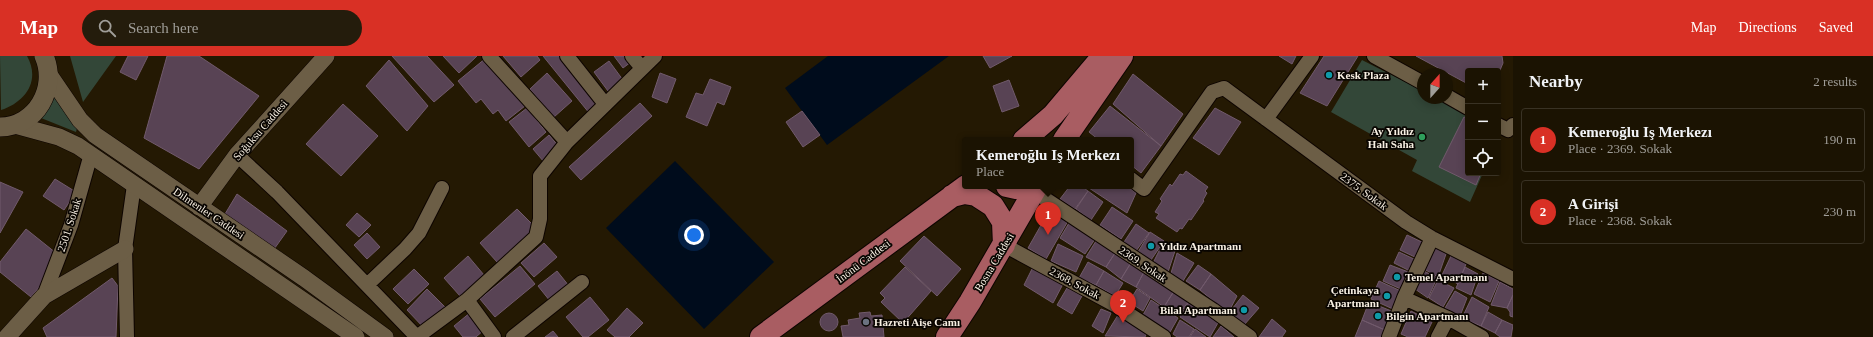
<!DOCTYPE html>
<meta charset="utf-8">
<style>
:root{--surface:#1b1302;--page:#241c0c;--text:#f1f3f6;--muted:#a09e99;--line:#393224;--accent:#d93025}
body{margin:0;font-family:"Times New Roman",serif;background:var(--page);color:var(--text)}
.controls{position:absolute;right:12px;top:12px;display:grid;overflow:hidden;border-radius:4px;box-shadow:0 2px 10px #0003}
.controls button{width:36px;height:36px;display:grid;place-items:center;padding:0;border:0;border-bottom:1px solid var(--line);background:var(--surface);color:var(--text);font:20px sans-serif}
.compass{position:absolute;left:1417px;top:12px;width:36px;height:36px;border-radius:50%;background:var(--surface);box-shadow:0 2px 10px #0003;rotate:21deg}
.you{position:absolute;left:694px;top:179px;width:14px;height:14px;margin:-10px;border:3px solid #fff;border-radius:50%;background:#1a73e8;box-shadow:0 0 0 6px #1a73e833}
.badge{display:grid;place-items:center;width:26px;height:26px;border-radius:50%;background:var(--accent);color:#fff;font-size:13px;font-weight:700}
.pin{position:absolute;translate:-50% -33px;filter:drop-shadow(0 1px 2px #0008)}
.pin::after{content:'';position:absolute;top:21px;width:14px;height:12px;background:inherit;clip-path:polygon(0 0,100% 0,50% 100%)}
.popup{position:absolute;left:962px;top:81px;width:172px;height:52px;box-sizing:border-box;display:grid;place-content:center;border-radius:4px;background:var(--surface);filter:drop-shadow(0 1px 3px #0005);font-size:13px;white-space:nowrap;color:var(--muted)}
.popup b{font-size:15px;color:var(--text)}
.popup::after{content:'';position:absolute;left:50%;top:100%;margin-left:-8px;border:8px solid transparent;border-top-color:var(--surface)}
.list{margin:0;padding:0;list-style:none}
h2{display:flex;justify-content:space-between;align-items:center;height:52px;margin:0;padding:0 16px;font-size:17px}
h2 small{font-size:13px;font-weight:400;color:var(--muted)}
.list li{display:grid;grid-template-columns:26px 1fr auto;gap:12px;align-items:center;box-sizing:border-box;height:64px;margin:0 8px 8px;padding:0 8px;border:1px solid var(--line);border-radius:4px}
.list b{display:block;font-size:15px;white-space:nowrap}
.list p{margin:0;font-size:13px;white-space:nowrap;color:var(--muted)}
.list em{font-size:13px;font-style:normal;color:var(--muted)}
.icon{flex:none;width:22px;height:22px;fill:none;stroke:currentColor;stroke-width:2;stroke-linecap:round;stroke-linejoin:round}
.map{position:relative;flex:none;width:1513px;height:281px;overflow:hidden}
header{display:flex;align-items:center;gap:24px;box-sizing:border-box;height:56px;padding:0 20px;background:var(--accent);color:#fff}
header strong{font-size:19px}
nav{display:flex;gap:22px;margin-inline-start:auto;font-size:14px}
.search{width:280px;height:36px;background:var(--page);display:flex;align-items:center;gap:10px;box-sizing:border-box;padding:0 14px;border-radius:22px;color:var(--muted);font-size:15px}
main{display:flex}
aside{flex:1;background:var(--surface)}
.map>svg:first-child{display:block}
.green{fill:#334738}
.water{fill:#000c1c}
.building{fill:#584354;stroke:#715a6c}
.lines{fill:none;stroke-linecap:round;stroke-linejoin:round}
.minor-casing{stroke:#0d0400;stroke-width:16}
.tertiary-casing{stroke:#0d0400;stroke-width:18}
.secondary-casing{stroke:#0d0400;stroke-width:20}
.primary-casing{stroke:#0d0400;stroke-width:24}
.minor{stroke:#6c5e46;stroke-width:14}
.tertiary{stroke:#6c5e46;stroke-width:17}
.secondary{stroke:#6c5e46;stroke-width:19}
.primary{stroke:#a95d62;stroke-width:22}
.culture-dot{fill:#0f9aa8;stroke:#090501;stroke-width:1.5}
.leisure-dot{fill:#2e9e5b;stroke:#090501;stroke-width:1.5}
.worship-dot{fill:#6b7280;stroke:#090501;stroke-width:1.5}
.labels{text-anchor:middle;stroke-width:3.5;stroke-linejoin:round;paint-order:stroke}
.poi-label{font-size:11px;font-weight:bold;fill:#f8f0e3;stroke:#090501;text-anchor:start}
.street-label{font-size:11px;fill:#f8f0e3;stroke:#090501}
</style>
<header>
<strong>Map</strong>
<div class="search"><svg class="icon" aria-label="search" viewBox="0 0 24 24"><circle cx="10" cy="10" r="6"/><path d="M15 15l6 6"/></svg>Search here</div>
<nav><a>Map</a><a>Directions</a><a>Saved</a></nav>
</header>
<main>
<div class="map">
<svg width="1513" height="281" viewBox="0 0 1513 281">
<rect width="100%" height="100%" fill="#241903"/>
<path class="green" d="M0,0H27C41,25 25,46 1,54Z
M70,0H116L83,46Z
M1362,4L1423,35V42H1436L1468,58V117H1483L1470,146L1412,115L1417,104L1331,56Z
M55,40L77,72L76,76L41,62Z"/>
<path class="water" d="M828,0H949L827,89L785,32Z
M675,105L774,206L704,273L606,172Z"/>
<path class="building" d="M128,0H148L136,24L120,16Z
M167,0H199L259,40L199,113L144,82Z
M392,0H427L454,29L434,46Z
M443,0H477L459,17Z
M503,0H537L540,4L521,21Z
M543,0H564L603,48L590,58Z
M614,0H627L631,6L623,12Z
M983,0H1012L990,12Z
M1279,0H1296L1292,8Z
M1324,0H1358L1327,50L1300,37Z
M1416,0H1502L1503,7L1498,19V15H1468V28Z
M486,2L525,50L506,65L498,54L493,58L481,43L476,47L458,25Z
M389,4L428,50L407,75L366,30Z
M609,5L623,24L608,35L594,16Z
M547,17L572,45L554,61L530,33Z
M660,17L676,23L667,47L652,41Z
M1133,18L1183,58L1161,90L1113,48Z
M710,23L731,31L724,49L717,46L707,70L686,61L696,37L703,39Z
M1009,24L1019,50L1002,56L993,30Z
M640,47L652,60L581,124L569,111Z
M343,48L378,80L341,120L306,88Z
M1110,50L1161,90L1141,117L1131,109V84H1099L1089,76Z
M527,52L546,76L529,91L509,66Z
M1215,52L1241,66L1219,99L1193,82Z
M802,55L820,79L803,91L786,66Z
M1464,61L1468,63V117H1481L1476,129L1439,111Z
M549,79L560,92L544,106L533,93Z
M1186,115L1208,131L1205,135L1207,137L1203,144L1204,145L1191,164L1189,163L1182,173L1180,172L1177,176L1156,162L1159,158L1155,156L1162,145L1160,143L1170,128L1172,130L1180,118L1183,119Z
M55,123L76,136L64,154L43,140Z
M0,126L23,136L0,177Z
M1070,130H1081L1088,135L1075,153L1060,143Z
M1086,130H1127L1136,137L1127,157Z
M1088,135L1103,146L1091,164L1076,153Z
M237,138L287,175L272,196L225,158Z
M1112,151L1133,165L1121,183L1100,169Z
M517,153L537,173L523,187L520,186L497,206L480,187Z
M1049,155L1068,165L1046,203L1028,192Z
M357,157L371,169L359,181L346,169Z
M1069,167L1095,183L1085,198L1060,182Z
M1136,168L1149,177L1136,195L1124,186Z
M26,173L56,197L51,217L31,241L0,216V206Z
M1150,176L1164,185L1151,204L1138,196Z
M367,177L380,191L367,203L354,189Z
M1407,179L1424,187L1417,202L1400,194Z
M924,180L961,213L937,240L900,205Z
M1096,185L1115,197L1106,211L1086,201Z
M544,187L557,201L534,221L521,207Z
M1163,187L1175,195L1168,216L1153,207Z
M1058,188L1083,200L1076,216L1051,205Z
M1435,192L1446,198L1438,221L1424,213Z
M1399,196L1416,204L1410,215L1394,207Z
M1115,197L1130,208L1121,223L1106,211Z
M1177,197L1194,207L1183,225L1171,217Z
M468,200L484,219L460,240L444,222Z
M1451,200L1466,208L1458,228L1442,219Z
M1088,206L1104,215L1096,229L1079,222Z
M1131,207L1144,216L1136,231L1121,223Z
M1198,209L1211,218L1200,234L1186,225Z
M1390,209L1411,217L1403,234L1383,225Z
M520,210L535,228L495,261L480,243Z
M905,211L931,235L903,267L881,246L885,242L880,237Z
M1033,211L1063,228L1053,247L1024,229Z
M1465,211L1478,218L1471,239L1456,232Z
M414,213L429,228L408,248L393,233Z
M557,215L569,230L550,245L538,230Z
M1104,215L1123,227L1115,240L1096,229Z
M1424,215L1437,222L1428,242L1415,233Z
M1144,216L1174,235L1164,251L1136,231Z
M1483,217L1499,225L1490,246L1474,238Z
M1211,218L1237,240L1228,257L1200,234Z
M112,222L118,230L116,281H47L43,272Z
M1438,224L1454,232L1443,251L1429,242Z
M1379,225L1403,236L1395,254L1371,243Z
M1500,226L1513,233V239L1507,252L1491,249Z
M1067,232L1082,240L1072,258L1057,249Z
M427,233L446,252L425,273L407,254Z
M1137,233L1150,242L1143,255L1129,246Z
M1174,235L1188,246L1179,259L1164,251Z
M1455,235L1467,242L1460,260L1445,252Z
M1243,239L1259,252L1244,269L1229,257Z
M1513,239V261L1510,260V256L1507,252Z
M590,241L609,264L588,281H583L566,261Z
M1472,241L1489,251L1481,270L1462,262Z
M1151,244L1178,262L1170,276L1143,259Z
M1189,245L1219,265L1210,281L1180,261Z
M1369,246L1394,256L1385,274L1362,264Z
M627,252L643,267L629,281H615L607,274Z
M1101,253L1111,257L1103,277L1092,270Z
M1411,255L1432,266L1425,281H1408L1401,278Z
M471,256L485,273L476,281H463L454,270Z
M870,256L871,260L882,259L884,281H843L841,270L849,269L848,264L860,262L859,257Z
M1488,256L1502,264L1495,277L1481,270Z
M820 266a9 9 0 1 1 18 0a9 9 0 1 1-18 0Z
M1118,259L1147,276L1145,281L1105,280Z
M1272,263L1286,275L1282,281H1259Z
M1180,264L1194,273L1189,281H1177L1173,278Z
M1362,264L1385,274L1383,281H1355Z
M1502,264L1513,269L1511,281H1500L1495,277Z
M1221,270L1234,281H1213Z
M1195,273L1206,281H1190Z
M553,275L558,281H545Z"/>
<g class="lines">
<defs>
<path id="minor" d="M489,0L567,86
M567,0L605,48
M632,0L642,12
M1374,0L1423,27
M1447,40L1468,52
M1266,63L1312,0
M1498,69L1508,74L1513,69
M237,99L277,136L417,281L467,244L536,181L540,163V120L567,86L655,0
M1131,123L1144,133L1212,36L1224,32L1406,166L1432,182L1513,223
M1035,136L1213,254L1250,281
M1004,189L1115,249L1164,281
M367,229L405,193L419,177L442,132
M44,240L71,169L91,98
M1404,242L1448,262L1482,281
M467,244L494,281
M127,281L125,193L134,129
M513,281L582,226
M1389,281L1404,242L1432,182
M1438,281L1448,262"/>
<path id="tertiary" d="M48,17L80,64L95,79L304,222L385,281
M15,69L59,81L78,90L356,281
M199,151L237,99L326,0
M7,281L44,240L125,193"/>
<path id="secondary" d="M0,71C36,71 58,32 44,0"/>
<path id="primary" d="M1024,84L1053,59L1103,0
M1064,84L1122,0
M1007,130L1016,132L1027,130
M952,140L964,137L976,139L993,150L1003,166L1004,189
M761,281L966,130
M947,281L970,246L1037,130"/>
</defs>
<use href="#minor" class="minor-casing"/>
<use href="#tertiary" class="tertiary-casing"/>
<use href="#secondary" class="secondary-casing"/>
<use href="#primary" class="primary-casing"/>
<use href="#minor" class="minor"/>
<use href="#tertiary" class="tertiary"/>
<use href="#secondary" class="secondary"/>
<use href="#primary" class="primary"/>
</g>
<g class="culture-dot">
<circle cx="1329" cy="19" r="4"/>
<circle cx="1151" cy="190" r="4"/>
<circle cx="1397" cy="221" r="4"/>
<circle cx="1387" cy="240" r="4"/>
<circle cx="1244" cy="254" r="4"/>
<circle cx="1378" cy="260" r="4"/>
</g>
<circle class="leisure-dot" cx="1422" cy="81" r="4"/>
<circle class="worship-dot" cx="866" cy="266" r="4"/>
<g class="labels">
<g class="poi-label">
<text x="1337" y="23">Kesk Plaza</text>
<text x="1414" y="79" text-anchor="end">Ay Yıldız<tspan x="1414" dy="13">Halı Saha</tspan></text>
<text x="1159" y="194">Yıldız Apartmanı</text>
<text x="1405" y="225">Temel Apartmanı</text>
<text x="1379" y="238" text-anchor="end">Çetinkaya<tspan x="1379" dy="13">Apartmanı</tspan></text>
<text x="1236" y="258" text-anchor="end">Bilal Apartmanı</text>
<text x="1386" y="264">Bilgin Apartmanı</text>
<text x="874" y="270">Hazreti Aişe Camı</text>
</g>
<g class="street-label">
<text transform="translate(260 74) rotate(-49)" y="4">Soğuksu Caddesi</text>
<text transform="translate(1364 135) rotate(36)" y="4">2375. Sokak</text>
<text transform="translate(209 157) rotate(34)" y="4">Dilmenler Caddesi</text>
<text transform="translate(69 169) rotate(-72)" y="4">2501. Sokak</text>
<text transform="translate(863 205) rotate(-37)" y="4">İnönü Caddesi</text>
<text transform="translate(994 206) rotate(-59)" y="4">Bosna Caddesi</text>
<text transform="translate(1143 208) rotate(34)" y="4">2369. Sokak</text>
<text transform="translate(1075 227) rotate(28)" y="4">2368. Sokak</text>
</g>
</g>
</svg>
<div class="controls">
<button>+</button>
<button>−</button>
<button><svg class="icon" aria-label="locate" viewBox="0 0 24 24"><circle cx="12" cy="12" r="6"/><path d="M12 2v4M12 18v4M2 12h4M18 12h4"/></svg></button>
</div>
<svg class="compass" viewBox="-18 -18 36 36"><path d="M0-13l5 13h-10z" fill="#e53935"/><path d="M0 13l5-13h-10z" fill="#a09e99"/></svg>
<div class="you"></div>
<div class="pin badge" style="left:1048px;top:179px">1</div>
<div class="popup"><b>Kemeroğlu Iş Merkezı</b>Place</div>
<div class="pin badge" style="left:1123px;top:267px">2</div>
</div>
<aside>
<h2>Nearby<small>2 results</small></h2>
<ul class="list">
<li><span class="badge">1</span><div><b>Kemeroğlu Iş Merkezı</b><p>Place · 2369. Sokak</p></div><em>190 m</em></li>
<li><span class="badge">2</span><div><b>A Girişi</b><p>Place · 2368. Sokak</p></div><em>230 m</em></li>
</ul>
</aside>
</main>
